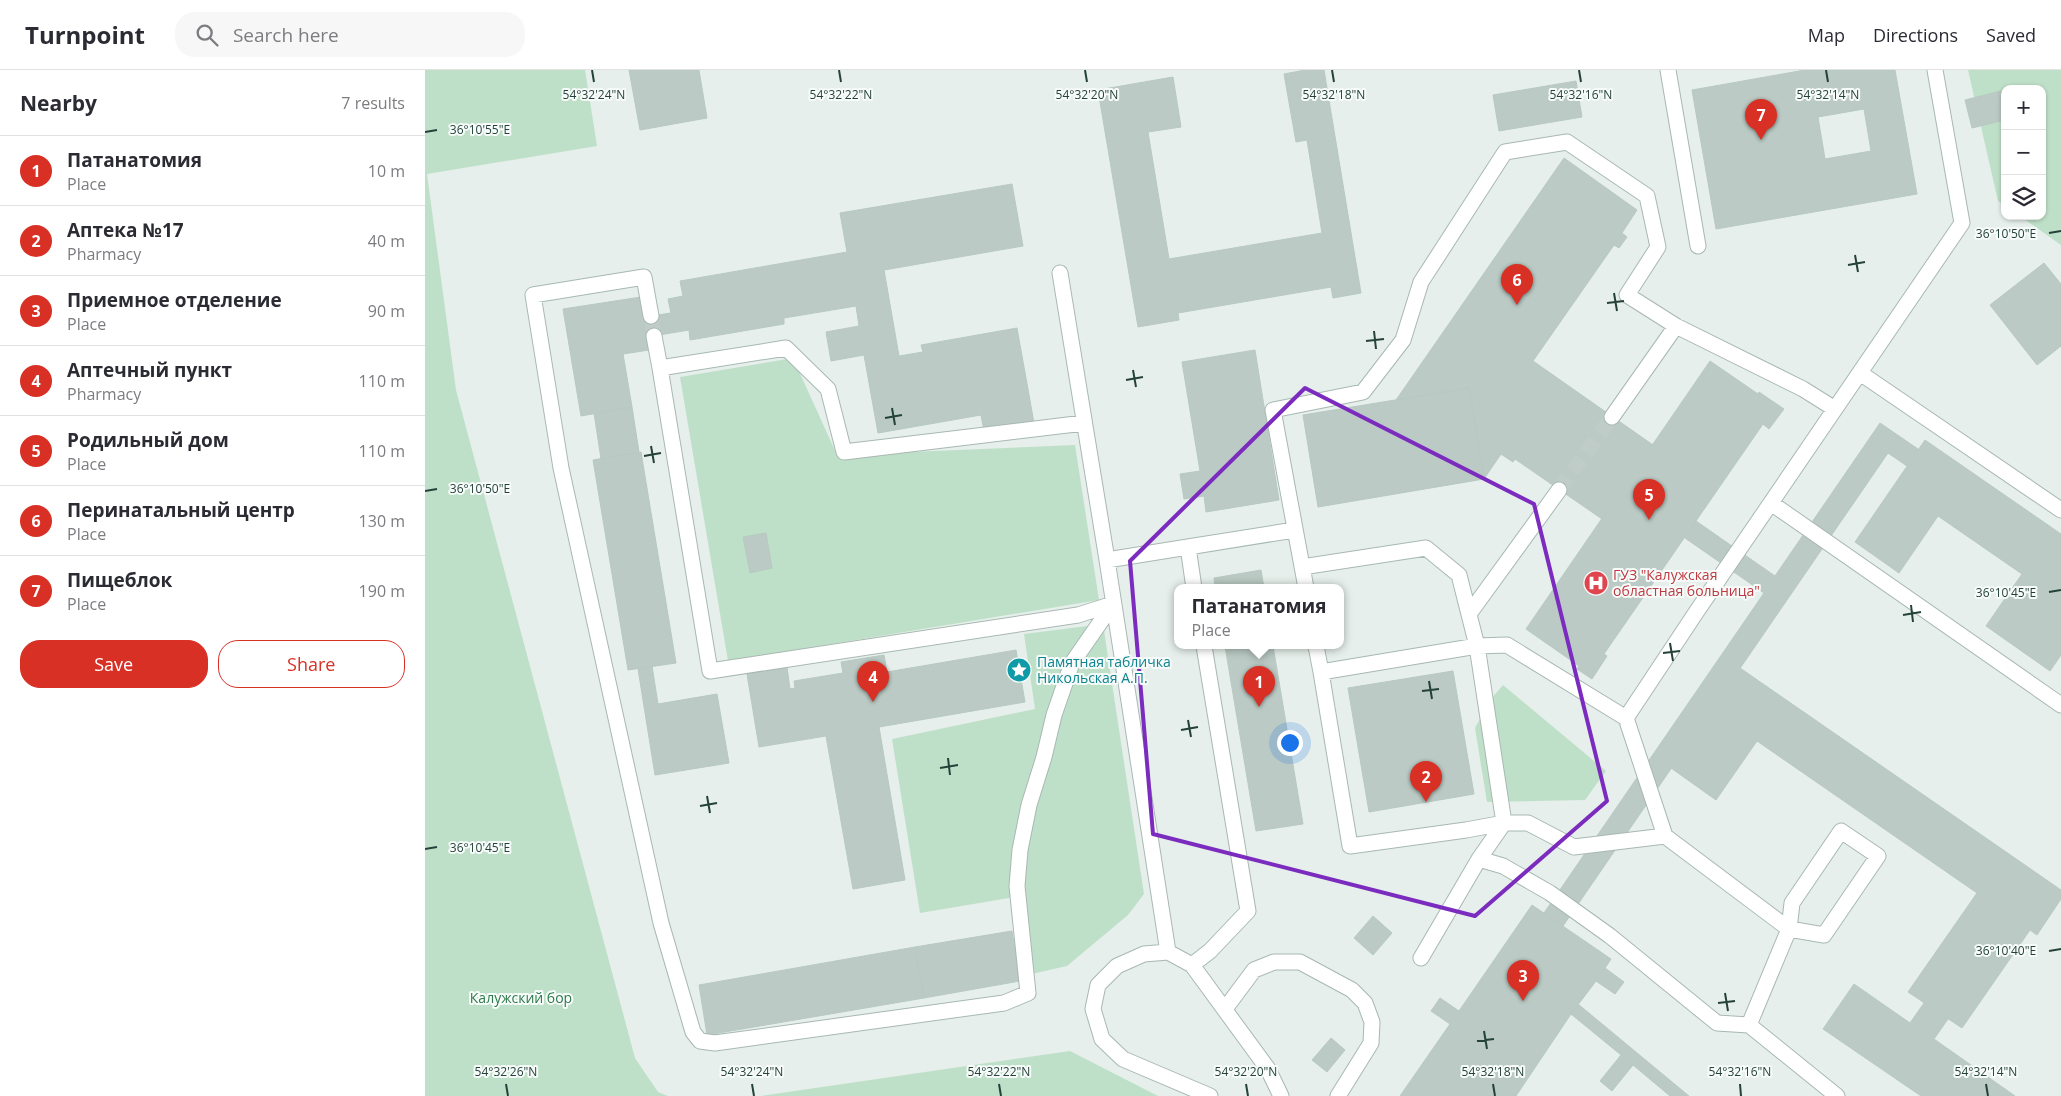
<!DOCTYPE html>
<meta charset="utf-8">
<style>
:root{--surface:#fff;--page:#f7f7f7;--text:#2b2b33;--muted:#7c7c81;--line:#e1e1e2;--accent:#d93025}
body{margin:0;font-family:"Open Sans",sans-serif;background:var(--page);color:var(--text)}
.controls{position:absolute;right:15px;top:15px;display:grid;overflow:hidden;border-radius:10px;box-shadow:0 1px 4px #0004}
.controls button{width:45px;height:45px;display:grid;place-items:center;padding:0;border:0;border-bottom:1px solid var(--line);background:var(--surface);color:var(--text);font:25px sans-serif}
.you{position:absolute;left:864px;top:672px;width:18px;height:18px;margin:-12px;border:4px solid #fff;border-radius:50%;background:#1a73e8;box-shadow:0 0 0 8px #1a73e833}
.badge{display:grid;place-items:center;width:32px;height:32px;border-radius:50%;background:var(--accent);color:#fff;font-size:16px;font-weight:700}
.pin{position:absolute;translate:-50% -41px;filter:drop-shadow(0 1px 2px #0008)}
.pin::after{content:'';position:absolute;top:26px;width:18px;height:15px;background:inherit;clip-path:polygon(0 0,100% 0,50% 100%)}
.popup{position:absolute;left:749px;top:514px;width:170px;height:65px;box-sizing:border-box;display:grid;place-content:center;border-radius:10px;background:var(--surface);filter:drop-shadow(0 1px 4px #0005);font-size:16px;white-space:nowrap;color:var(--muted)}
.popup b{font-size:19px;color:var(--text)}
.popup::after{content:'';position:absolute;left:50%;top:100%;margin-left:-10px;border:10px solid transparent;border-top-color:var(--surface)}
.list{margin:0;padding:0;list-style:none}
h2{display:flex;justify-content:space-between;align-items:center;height:65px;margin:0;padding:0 20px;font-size:21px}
h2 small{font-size:16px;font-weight:400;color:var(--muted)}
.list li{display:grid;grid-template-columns:32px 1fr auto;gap:15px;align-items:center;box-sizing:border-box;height:70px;padding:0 20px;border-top:1px solid var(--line)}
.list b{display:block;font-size:19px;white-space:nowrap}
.list p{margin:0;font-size:16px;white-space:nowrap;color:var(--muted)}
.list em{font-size:16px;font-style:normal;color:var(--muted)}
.actions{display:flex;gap:10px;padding:15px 20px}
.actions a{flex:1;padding:11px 0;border:1px solid var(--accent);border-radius:20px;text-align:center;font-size:18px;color:var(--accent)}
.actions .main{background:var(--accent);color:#fff}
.icon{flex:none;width:28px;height:28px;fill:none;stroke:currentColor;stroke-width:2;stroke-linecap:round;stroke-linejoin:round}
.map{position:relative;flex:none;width:1636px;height:1026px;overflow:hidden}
header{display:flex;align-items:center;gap:30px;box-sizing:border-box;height:70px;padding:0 25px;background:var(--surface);border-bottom:1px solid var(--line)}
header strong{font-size:24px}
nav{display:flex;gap:28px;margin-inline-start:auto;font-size:18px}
.search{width:350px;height:45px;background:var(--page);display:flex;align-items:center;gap:12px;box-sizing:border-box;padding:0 18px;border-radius:20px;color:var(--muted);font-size:19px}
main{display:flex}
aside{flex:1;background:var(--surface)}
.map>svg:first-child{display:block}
.green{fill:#bfe0c8}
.building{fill:#bbcac4;stroke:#b8c9c2;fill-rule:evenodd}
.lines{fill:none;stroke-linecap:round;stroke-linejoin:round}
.minor-tunnel{stroke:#bfccc8;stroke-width:15;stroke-dasharray:15 8;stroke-linecap:butt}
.minor-casing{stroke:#a8b8b2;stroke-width:17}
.minor{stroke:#fff;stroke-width:15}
.marked{fill:none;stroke:#7b2cbf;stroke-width:4;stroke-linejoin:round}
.ticks{fill:none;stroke:#24423a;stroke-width:2}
.labels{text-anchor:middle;stroke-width:4;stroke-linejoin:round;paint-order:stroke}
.health-label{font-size:14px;fill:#be3a42;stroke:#f7fbf9;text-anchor:start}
.culture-label{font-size:14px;fill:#0d838f;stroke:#f7fbf9;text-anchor:start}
.park-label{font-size:14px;fill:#2d7a4b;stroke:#f7fbf9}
.ticks-label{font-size:12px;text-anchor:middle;fill:#24423a;stroke:#f7fbf9;stroke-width:4;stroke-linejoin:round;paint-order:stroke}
</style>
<header>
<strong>Turnpoint</strong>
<div class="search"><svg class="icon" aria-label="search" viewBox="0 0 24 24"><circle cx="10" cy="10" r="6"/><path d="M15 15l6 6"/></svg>Search here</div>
<nav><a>Map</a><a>Directions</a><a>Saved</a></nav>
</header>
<main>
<aside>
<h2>Nearby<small>7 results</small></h2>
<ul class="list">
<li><span class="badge">1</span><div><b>Патанатомия</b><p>Place</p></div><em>10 m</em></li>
<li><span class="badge">2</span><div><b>Аптека №17</b><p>Pharmacy</p></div><em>40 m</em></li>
<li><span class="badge">3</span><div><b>Приемное отделение</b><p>Place</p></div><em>90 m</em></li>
<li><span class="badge">4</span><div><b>Аптечный пункт</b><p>Pharmacy</p></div><em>110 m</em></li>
<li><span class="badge">5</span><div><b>Родильный дом</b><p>Place</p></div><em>110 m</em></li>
<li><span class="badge">6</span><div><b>Перинатальный центр</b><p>Place</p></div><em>130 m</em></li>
<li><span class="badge">7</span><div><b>Пищеблок</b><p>Place</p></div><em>190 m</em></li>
</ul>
<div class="actions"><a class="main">Save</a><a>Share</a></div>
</aside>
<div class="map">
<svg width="1636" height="1026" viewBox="0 0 1636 1026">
<rect width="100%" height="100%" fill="#e6efeb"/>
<path class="green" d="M0,0H160L172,76L2,104L31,320L210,988L233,1022L243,1026H0Z
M1543,0H1636V175L1595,146H1617V19H1580V136L1573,131Z
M368,288L412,385L650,375L674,530L303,591L255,307Z
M678,554L719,824L703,845L642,896L602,905L590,827L495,843L467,669L610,639L599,564Z
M1078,615L1181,701L1160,730L1062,732L1050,658L1065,630Z
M645,981L733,1026H336Z"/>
<path class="building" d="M204,0H274L282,48L215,60Z
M880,0H899L936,223L908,228L906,217L753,243L754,250L713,257L673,20L748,7L756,57L723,62L744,189L897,163L882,70L871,72L859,4Z
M1380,0H1470L1492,124L1291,159L1267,20ZM1439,39L1446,81L1400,89L1393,47Z
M1151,11L1157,47L1074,61L1068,25Z
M1580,20V50L1547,58L1540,30Z
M1139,88L1212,140L1197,163L1202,167L1194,178L1189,175L1108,291L1228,375L1177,449L1090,389L1088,392L1076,384L1059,409L1044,318L971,330Z
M587,114L598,176L459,200L474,286L498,282L496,275L592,258L609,353L559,361L556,345L453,363L439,285L406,291L401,262L434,256L431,236L359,248V254L265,270L264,260L222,267L219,247L246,243L243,229L258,226L255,211L422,182L415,143Z
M1619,193L1636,214V276L1612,295L1565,235Z
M216,227L224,280L198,284L207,337L156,346L138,239Z
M830,280L854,430L781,442L779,426L759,429L755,404L775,401L757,292Z
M1285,291L1333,324L1334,322L1359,339L1344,359L1338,354L1179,584L1182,586L1167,609L1152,599L1154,596L1101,559Z
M1044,318L1059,409L893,437L878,345Z
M207,337L214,382L176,389L169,343Z
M1455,353L1493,379L1482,396L1463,383L1138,856L1119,843L1339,523L1260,468L1271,451L1350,506Z
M1500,370L1636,464V585L1625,601L1561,556L1597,504L1513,446L1474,503L1430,472Z
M216,382L251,593L203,600L168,390Z
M341,463L347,498L325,503L318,467Z
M836,500L839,518H790L789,508Z
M800,576H848L878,754L831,761Z
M591,580L600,632L454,657L480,810L428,819L401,666L334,677L322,604L362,597L365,619L370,618L369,611L418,603L416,592L459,585L462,602Z
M227,596L233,634L292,624L304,693L230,705L213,599Z
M1315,598L1636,820V829L1612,865L1605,860L1537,958L1483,922L1552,823L1332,671L1291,730L1246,698Z
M1028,601L1049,724L944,742L923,618Z
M1107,835L1186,889L1180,898L1199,912L1190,924L1171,911L1146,944L1091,1026H975L1025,954L1006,941L1015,928L1034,941Z
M948,846L967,863L948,885L929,868Z
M587,861L595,911L499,928L490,877Z
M490,877L499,928L282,965L274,915Z
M1429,914L1485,953L1499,933L1523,949L1509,969L1590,1026H1496L1398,959Z
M1153,934L1264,1026H1245L1208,995L1187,1021L1175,1011L1196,985L1146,944Z
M906,968L920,980L902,1002L887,990Z"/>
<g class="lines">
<path class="minor-tunnel" d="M226,246L229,266
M1134,420L1187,347"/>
<defs>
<path id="minor" d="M1243,0L1273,176
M635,203L682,490L743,882
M226,246L219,207L108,225L136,398L236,853L268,962L275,971L290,973L579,933L603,923L592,816L595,780L604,735L619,687L629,645L647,593L688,534L653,545L285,601L235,298L361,278L403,319L419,382L659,353
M229,266L235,298
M1435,303L1636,440
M1187,347L1251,256L1378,319L1410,339
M1346,433L1636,635
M682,490L763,477
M877,497L1001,478L1034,505L1052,576L1079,753L1041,760L925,776L896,602L1052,576L1082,575L1201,648
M769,518L763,477L869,460
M881,518L848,340L938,322L978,270L996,212L1080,82L1142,72L1222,126L1233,177L1202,225L1251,256
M1044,544L1134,420
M891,576L896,602
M1416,761L1453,786L1399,865L1364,859L1367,833Z
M1054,789L1078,796L1125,823L1185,866L1292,953L1324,955
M743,882L719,884L692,896L673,915L668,939L677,969L698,989L785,1026
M743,882L767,895L843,999L856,1026
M996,888L1054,789L1079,753H1103L1149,777L1240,766
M767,895L785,881L823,841L779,576
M800,939L829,900L849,892H875L927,920L940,933L947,952L946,973L913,1026
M1412,1026L1324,955L1364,859L1240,766L1201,648L1272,541L1537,153L1510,0"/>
</defs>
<use href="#minor" class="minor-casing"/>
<use href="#minor" class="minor"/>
</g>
<path class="marked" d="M880,318L1109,434L1182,731L1050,846L728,764L705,491Z"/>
<path class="ticks" d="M167,0L169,12M414,0L416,12M660,0L662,12M907,0L909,12M1154,0L1156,12M1401,0L1403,12M0,62L12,60M1624,163L1636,161M1430,185L1433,202M1423,195L1440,192M1189,223L1192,241M1182,233L1199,231M949,261L951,279M941,271L959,269M708,300L711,317M701,310L718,307M467,338L470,355M460,348L477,345M226,376L229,393M219,386L236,383M0,421L12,419M1624,522L1636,520M1486,535L1488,552M1478,545L1496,542M1245,573L1248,591M1238,583L1255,581M1004,611L1007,629M997,621L1014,619M763,650L766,667M756,660L773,657M523,688L525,705M515,698L533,695M282,726L285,743M275,736L292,733M0,779L12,777M1624,881L1636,879M1300,923L1303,941M1293,933L1310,931M1059,961L1062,979M1052,971L1069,969M81,1014L83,1026M327,1014L329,1026M574,1014L576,1026M821,1014L823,1026M1068,1014L1070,1026M1315,1014L1316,1026M1561,1014L1563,1026"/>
<defs>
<symbol id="hospital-disc" viewBox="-11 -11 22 22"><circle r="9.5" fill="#e0444e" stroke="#f7fbf9"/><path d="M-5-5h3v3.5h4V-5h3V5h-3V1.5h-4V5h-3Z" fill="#fff"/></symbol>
<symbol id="sight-disc" viewBox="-11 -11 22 22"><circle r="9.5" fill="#0f9aa8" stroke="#f7fbf9"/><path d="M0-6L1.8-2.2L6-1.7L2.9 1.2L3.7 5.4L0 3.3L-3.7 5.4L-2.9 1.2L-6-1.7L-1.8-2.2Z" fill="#fff"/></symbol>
</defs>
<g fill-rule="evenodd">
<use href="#hospital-disc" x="1157" y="499" width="28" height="28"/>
<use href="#sight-disc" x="580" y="586" width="28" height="28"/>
</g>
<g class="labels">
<g class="health-label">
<text x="1188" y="510">ГУЗ "Калужская<tspan x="1188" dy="16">областная больница"</tspan></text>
</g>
<g class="culture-label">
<text x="612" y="597">Памятная табличка<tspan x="612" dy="16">Никольская А.П.</tspan></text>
</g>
<g class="park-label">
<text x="96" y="933">Калужский бор</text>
</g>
</g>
<g class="ticks-label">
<text x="169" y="29">54°32'24"N</text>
<text x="416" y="29">54°32'22"N</text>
<text x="662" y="29">54°32'20"N</text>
<text x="909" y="29">54°32'18"N</text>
<text x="1156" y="29">54°32'16"N</text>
<text x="1403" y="29">54°32'14"N</text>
<text x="55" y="64">36°10'55"E</text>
<text x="1581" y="168">36°10'50"E</text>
<text x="55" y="423">36°10'50"E</text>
<text x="1581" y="527">36°10'45"E</text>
<text x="55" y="782">36°10'45"E</text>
<text x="1581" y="885">36°10'40"E</text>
<text x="81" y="1006">54°32'26"N</text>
<text x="327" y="1006">54°32'24"N</text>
<text x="574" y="1006">54°32'22"N</text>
<text x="821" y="1006">54°32'20"N</text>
<text x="1068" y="1006">54°32'18"N</text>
<text x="1315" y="1006">54°32'16"N</text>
<text x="1561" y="1006">54°32'14"N</text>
</g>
</svg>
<div class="controls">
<button>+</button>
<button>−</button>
<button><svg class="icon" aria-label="layers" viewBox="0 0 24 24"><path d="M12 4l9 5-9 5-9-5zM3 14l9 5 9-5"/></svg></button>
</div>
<div class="you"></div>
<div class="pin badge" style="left:834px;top:637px">1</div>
<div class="popup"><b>Патанатомия</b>Place</div>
<div class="pin badge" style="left:1001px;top:732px">2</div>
<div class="pin badge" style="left:1098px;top:931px">3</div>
<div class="pin badge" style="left:448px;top:632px">4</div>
<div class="pin badge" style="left:1224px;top:450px">5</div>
<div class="pin badge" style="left:1092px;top:235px">6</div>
<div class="pin badge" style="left:1336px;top:70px">7</div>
</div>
</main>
